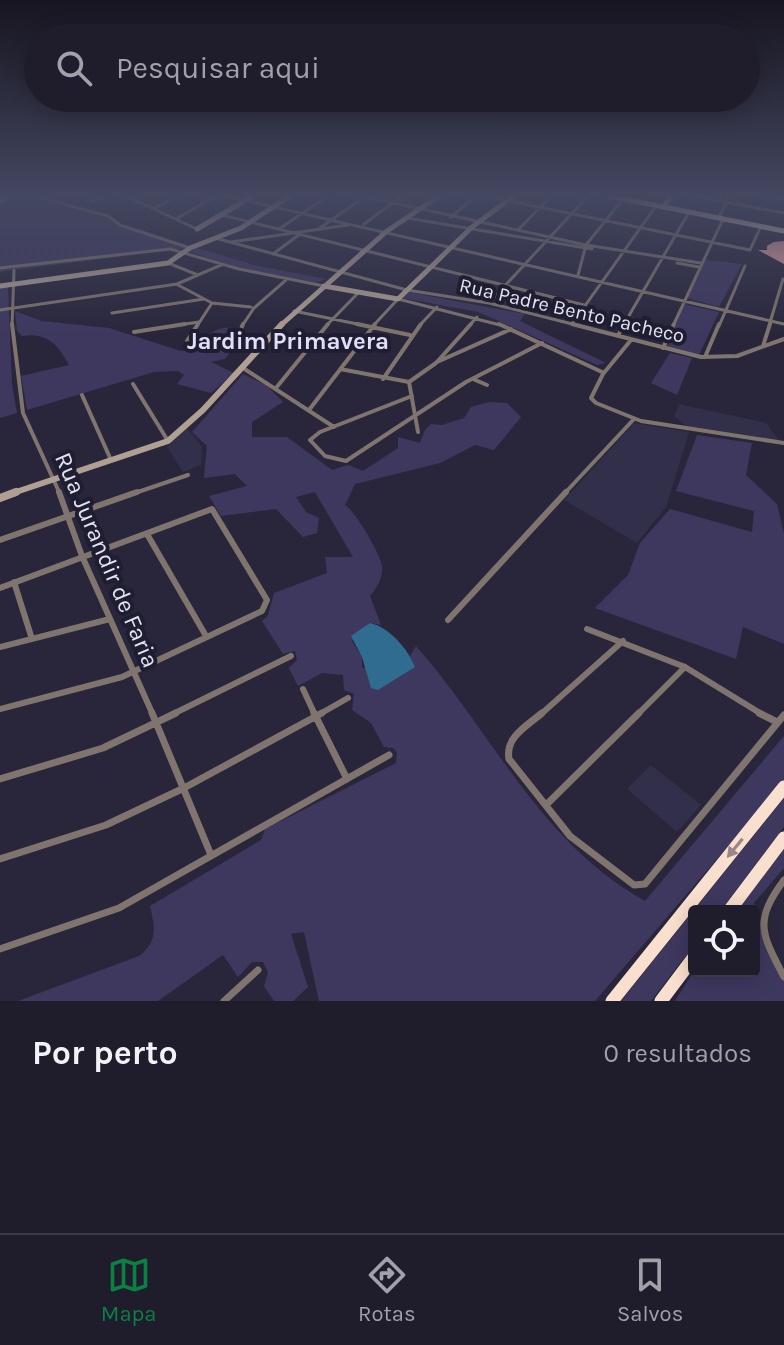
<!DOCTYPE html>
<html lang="pt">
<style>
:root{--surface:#1f1c2c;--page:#2c2938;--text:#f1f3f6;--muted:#a1a1a9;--line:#3c3a48;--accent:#0b8043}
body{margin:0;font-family:Karla,sans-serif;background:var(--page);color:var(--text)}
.controls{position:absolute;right:24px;bottom:24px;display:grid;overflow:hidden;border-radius:8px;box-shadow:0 4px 20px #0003}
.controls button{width:72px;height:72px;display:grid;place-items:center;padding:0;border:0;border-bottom:2px solid var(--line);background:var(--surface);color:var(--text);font:40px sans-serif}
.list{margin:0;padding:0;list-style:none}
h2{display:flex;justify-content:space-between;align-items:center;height:104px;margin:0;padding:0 32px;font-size:34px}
h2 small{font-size:26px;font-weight:400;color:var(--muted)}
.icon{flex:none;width:44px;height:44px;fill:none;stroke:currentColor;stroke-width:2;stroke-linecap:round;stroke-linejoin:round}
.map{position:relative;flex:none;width:784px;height:1001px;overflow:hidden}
.search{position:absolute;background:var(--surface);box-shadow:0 4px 20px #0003;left:24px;right:24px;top:24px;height:88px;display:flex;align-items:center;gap:20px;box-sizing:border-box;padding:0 28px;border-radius:44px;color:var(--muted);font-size:30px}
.sheet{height:232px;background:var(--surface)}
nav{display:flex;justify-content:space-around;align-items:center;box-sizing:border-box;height:112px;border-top:2px solid var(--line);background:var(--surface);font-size:22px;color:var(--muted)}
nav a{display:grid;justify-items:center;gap:4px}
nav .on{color:var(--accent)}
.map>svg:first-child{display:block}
.built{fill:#322f4a}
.green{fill:#3e385f}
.water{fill:#2f6c8f}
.building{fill:#eca5a3}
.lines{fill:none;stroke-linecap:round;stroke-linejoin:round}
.street-far3{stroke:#7f756e;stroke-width:3}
.street-far2{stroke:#7f756e;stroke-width:4}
.street-far1{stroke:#7f756e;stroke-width:6}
.street{stroke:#7f756e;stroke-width:7}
.secondary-far2{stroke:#b0a094;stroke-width:5}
.secondary-far1{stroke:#b0a094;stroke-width:6}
.secondary{stroke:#b0a094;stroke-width:8}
.primary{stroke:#d6c1b2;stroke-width:5}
.highway{stroke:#f9dfcd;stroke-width:13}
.oneway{fill:#978887}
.labels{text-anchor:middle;stroke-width:8;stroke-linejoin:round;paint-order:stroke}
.far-street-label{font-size:20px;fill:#e3e2f0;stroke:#1f1d31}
.far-quarter-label{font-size:24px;font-weight:bold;fill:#e0defa;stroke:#1f1d31}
.street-label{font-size:24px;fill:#e3e2f0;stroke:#1f1d31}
</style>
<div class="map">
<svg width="784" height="1001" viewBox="0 0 784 1001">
<rect width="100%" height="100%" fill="#29263b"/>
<path class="built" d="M679,404L766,423L780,442L687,427L674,416Z
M634,423L689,432L666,507L637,543L564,500Z
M187,428L202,447L201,465L183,472L167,447Z
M651,765L701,805L677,832L627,789Z"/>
<path class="green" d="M11,196L39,198L106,217L117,225L187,248L0,272V203Z
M197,248L254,265L326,279L316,283L243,269L190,252Z
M705,260L742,264L719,307L687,298Z
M8,286L12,384L17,413L0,418V288Z
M408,292L525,314L520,321L606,363L597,365L478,312L403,298Z
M684,304L719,312L699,355L666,348Z
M15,311L42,321L109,328L181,351L194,350C206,337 214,326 232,328L231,351L225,359L211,362L234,373L211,393L177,384L184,375L178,371L154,372L27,410L21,376L69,365C58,344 46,332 22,336L17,331Z
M670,353L692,358L677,395L651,383Z
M243,374L266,385L283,402L252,422V437H287L332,470L348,465L363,471L398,448V437L420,443L425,430L431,424L442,425L464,418L471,407L489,402L507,403L521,417L494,450L475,445L440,463L355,484L345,505C355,511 380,553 382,566C383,578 377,588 370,596L381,625L370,623L352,641L362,657V668L415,667L410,656L416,646C492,732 540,843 645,901L784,736V781L595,1001H319L304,932L291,934L308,987L293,1001H274L264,986L268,972L263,962H252L238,977L223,955L158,1001H18L139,956C158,942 155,927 150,906L261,840L265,829L396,763L397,753L393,748L384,747L371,723L352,710L354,694L344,690L343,675L322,673L298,686L289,668L297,660L295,651L283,654L262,621L268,615L274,593L327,573L325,557H353L315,492L296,497L306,512L319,518L317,533L303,537L276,509L221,516L209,496L247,486L235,474L204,478L207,446L192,432Z
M697,435L752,443L746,475L777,504L784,534V644L743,627L736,659L595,608L628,575L640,543L670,509L752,532L754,511L676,491Z
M784,798V827L720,911H694V945L651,1001H621Z
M784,847V868L754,903L784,981V1001H675L694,971H754V911H736Z"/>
<path class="water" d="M370,623C389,627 408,649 415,667L378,690L371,688L362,657L351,636Z"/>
<path class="building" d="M784,241V264L758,250H767V246L774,242Z"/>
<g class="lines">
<path class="street-far3" d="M34,196L108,216L120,225L190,248
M126,196L197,229
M226,196L784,324
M362,196L586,245L701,263
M485,196L750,250L761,226
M694,196L784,213
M762,196L784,200
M92,201L105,196
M155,208L178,196
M222,215L584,305
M720,215L729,196
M451,217L476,196
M407,218L592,249
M176,219L216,196
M364,224L402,196
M320,228L364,197
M279,229L328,196
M518,230L551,196
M215,238L407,290L489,303L580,326
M231,242L348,225
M273,254L300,234
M168,263L198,275
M677,263L699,267
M0,268L170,249L239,269L324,286
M578,275L586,245L623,199
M178,285L212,303L251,307
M489,303L588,196
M0,310L177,284L221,265
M294,311L367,326
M112,313L204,299
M572,324L656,206
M12,326L14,270
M172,326L199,322
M197,326L212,303
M242,326L254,308L286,280
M326,326L359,292
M373,326L398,299L504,326
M419,326L437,307
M469,326L477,317
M623,326L689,212
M673,326L723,219
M719,326L745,266
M769,326L783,279"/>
<path class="street-far2" d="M12,324L23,413L60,494
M243,324L235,345L257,352
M357,324L410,335
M499,324L602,372
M572,324L701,357L737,356L784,339
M134,332L185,324
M618,336L624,324
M631,340L603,374L591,398L596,403L641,421L784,443
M187,341L198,324
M763,346L770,324
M663,348L674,324
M705,357L719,324
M437,362L511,329
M243,368L334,427
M340,369L409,382
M383,379L421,324
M473,379L487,385
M409,382L436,363L471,324
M409,382L418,432
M133,384L168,441
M276,388L328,324
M82,395L111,460
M412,396L320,432L310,440L325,456L346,461L466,382L542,343
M309,410L375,324
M132,494L188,475
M564,494L634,419"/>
<path class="street-far1" d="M59,492L82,556L153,715
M147,534L206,636
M0,540L137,492
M14,582L32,639
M0,588L212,509L267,600L262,611L122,677L0,709
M448,620L566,492
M587,629L685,667L763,715
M0,647L110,619
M303,689L315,715
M171,715L291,656
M318,715L348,698
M540,715L623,641
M637,715L685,667"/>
<path class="street" d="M152,713L211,855
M314,713L347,779
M542,713C527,726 505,737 509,759L570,836L634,885L645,884L784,715
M759,713L777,722
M0,779L103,748L176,713
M546,805L639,713
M0,859L106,825L184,788L322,713
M784,880C753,922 762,934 784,977
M0,949L119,908L389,755
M224,1001L258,970"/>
<path class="secondary-far2" d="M0,201L8,196
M197,229L253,196
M0,286L168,263L190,248L241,228L290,196
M324,286L398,299L472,227L514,196
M280,326L387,231L439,196"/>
<path class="secondary-far1" d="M10,494L168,441L203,410L282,324"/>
<path class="secondary" d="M0,498L16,492"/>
<path class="primary" d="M609,196L784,231
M663,207L671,196"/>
<path class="highway" d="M729,911L784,838
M612,1001L784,787
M661,1001L694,957"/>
</g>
<defs><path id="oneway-solid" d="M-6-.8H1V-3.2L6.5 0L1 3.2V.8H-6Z" transform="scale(2)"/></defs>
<use class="oneway" href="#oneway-solid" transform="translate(735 848) rotate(129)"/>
<linearGradient id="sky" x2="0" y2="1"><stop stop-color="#171520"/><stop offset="0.58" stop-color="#434760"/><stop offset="1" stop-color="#434760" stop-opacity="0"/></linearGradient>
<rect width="784" height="336" fill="url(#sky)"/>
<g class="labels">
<g class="far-street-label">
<text transform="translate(572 310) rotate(13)" y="7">Rua Padre Bento Pacheco</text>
</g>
<g class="far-quarter-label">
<text x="288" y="349">Jardim Primavera</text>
</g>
<g class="street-label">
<text transform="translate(107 560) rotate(67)" y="8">Rua Jurandir de Faria</text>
</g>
</g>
</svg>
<div class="controls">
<button><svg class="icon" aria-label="locate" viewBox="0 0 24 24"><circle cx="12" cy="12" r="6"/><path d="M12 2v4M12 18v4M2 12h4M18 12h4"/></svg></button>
</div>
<div class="search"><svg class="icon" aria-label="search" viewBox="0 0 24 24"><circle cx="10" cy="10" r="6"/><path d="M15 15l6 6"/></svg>Pesquisar aqui</div>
</div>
<section class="sheet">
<h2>Por perto<small>0 resultados</small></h2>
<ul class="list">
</ul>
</section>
<nav>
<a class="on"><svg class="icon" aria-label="map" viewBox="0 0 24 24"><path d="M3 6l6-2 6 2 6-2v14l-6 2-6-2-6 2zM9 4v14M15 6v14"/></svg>Mapa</a>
<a><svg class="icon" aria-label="directions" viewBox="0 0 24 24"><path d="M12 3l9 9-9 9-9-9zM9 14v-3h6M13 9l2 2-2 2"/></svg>Rotas</a>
<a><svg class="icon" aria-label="saved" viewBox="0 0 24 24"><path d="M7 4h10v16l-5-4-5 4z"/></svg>Salvos</a>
</nav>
